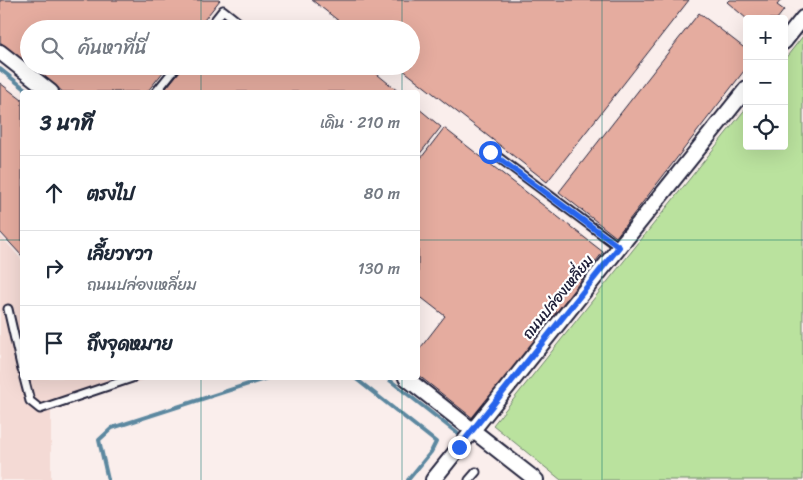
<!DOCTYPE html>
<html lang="th">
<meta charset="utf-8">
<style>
:root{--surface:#fff;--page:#f6f6f7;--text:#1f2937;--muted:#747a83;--line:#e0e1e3}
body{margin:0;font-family:Sriracha,"Playpen Sans Thai",sans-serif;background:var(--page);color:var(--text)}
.controls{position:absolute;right:15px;top:15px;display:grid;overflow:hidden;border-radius:5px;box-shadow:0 5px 20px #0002}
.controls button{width:45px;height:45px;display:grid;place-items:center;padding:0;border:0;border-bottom:1px solid var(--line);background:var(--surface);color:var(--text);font:25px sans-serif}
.stop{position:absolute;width:15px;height:15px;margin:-11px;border:4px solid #2563eb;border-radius:50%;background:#fff}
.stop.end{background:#2563eb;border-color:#fff;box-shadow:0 1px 5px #0008}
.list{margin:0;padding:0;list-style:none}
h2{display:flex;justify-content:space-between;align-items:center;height:65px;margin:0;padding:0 20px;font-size:21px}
h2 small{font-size:16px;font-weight:400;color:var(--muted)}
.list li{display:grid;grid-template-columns:32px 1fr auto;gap:15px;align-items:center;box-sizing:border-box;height:75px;padding:0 20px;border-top:1px solid var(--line)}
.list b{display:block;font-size:19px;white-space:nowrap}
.list p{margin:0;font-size:16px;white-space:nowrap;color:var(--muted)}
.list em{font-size:16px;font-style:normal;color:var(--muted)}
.icon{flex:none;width:28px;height:28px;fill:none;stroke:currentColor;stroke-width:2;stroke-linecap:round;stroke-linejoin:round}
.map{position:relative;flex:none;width:803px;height:480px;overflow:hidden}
.search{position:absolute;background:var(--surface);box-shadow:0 5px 20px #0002;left:20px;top:20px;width:400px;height:55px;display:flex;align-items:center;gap:12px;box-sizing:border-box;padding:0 18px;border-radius:28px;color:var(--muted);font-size:19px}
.panel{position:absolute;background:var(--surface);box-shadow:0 5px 20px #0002;left:20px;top:90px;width:400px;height:290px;border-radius:5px}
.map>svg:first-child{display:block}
.built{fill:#f4dad5}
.green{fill:#bae29e;stroke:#6e826c}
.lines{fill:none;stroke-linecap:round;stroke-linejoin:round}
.stream{stroke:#5c88a0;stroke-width:4}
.building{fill:#e5ac9f;stroke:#22223b}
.service-casing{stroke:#22223b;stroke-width:11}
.minor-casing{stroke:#22223b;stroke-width:18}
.service{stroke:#fff;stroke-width:7}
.minor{stroke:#fff;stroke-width:14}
.route{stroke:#2563eb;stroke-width:6}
.grid{fill:none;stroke:#0f766e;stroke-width:1;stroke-opacity:0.55}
.labels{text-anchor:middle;stroke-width:4.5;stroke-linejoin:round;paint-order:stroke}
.street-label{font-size:15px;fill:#22223b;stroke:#fff}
</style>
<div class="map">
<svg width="803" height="480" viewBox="0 0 803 480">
<rect width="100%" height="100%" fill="#faeeec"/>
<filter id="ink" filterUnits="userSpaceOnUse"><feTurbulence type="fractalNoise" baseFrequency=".02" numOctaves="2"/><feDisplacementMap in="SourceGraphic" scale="10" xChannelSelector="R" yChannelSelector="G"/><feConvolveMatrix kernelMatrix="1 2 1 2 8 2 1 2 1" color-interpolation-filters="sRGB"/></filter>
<g filter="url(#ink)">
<path class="built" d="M0,235L22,260V378H149L51,410V480H0Z"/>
<path class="green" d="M803,36V480H561L493,425L747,107V146H784V60Z"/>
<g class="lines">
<path class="stream" d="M0,69L29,92
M355,378L436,442L431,452L408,480
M387,378L457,433
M108,480L99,440L112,428L267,378"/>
</g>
<path class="building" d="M0,0H220L197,29H29V65L0,42Z
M312,0H689L547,182L398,66H411V29H349Z
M729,0H781L777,5L784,10L777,19H747L727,2Z
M699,13L747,50V67L616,237L559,192Z
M224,22L233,29H213L215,27Z
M30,66H168L147,92H63Z
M184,66H284L288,69L290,66H367L399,92H163Z
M0,83L22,100V256L0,232Z
M418,108L441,127L418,156Z
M444,128L603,252L474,419L418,375V351L445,316L418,295V162Z"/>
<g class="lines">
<defs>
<path id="service" d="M208,29L223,10L247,29
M156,92L177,66
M490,151L619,247
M8,309L22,370
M24,378L30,401L40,409L132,378
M469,480L476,472"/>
<path id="minor" d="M784,42L803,18
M0,52L51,92
M406,378L536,480
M433,480L747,88"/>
</defs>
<use href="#service" class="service-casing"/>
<use href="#minor" class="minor-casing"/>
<use href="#service" class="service"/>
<use href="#minor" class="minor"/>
</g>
</g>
<g class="lines" filter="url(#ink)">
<path class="route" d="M459,447L619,247L490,152"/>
</g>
<path class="grid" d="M201,0V29M402,0V29M602,0V480M201,66V92M402,66V92M0,240H22M418,240H803M201,378V480M402,378V480"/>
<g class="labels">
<g class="street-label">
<text transform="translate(558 297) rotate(-51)" y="5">ถนนปล่องเหลี่ยม</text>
</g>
</g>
</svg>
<div class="controls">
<button>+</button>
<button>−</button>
<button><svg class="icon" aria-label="locate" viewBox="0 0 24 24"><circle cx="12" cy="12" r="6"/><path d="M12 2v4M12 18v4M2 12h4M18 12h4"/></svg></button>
</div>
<div class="stop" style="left:490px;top:152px"></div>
<div class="stop end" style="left:459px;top:447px"></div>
<div class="search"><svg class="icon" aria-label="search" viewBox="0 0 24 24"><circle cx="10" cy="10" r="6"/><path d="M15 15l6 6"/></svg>ค้นหาที่นี่</div>
<section class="panel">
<h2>3 นาที<small>เดิน · 210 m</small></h2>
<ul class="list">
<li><svg class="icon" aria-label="ahead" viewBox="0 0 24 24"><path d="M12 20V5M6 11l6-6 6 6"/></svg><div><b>ตรงไป</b></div><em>80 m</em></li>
<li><svg class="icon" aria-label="right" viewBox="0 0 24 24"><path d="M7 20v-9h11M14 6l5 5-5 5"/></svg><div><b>เลี้ยวขวา</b><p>ถนนปล่องเหลี่ยม</p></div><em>130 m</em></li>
<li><svg class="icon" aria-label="arrive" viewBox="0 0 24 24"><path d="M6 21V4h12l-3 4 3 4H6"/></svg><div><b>ถึงจุดหมาย</b></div></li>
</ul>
</section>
</div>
